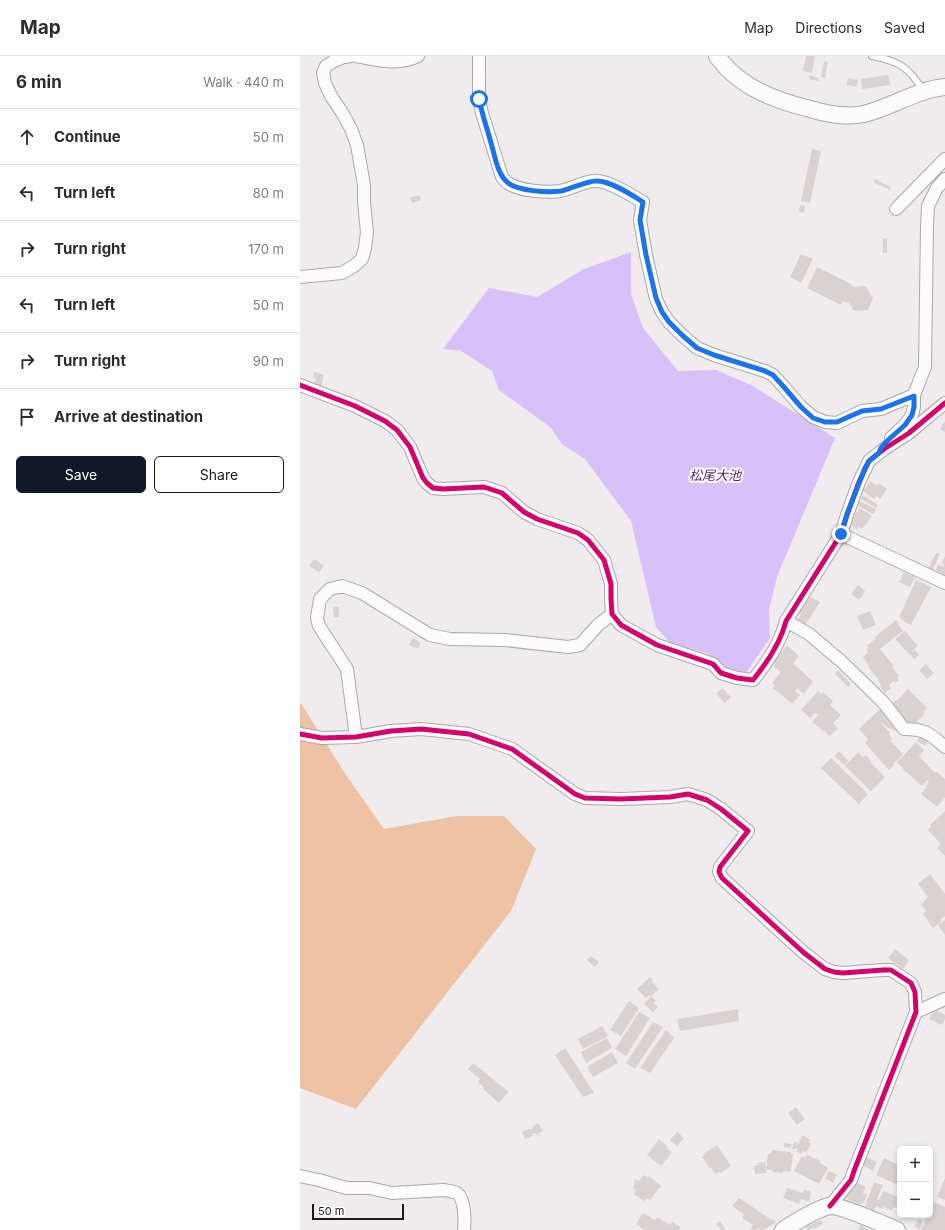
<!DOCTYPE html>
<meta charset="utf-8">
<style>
:root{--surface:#fff;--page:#f7f7f7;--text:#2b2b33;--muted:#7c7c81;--line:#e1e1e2;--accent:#111827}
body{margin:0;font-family:Inter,"Noto Sans JP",sans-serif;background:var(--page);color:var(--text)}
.controls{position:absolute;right:12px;bottom:12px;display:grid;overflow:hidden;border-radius:6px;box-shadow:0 2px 6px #0003}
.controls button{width:36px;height:36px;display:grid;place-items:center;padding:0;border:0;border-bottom:1px solid var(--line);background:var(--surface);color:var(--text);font:20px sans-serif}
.scale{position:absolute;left:12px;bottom:10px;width:92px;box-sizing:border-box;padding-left:4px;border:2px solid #1c1a1a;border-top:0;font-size:11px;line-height:14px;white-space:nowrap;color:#1c1a1a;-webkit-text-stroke:3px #fff;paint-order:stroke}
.stop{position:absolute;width:12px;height:12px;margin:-9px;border:3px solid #1a73e8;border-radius:50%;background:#fff}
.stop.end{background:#1a73e8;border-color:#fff;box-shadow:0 1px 4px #0008}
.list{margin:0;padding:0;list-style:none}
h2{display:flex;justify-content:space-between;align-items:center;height:52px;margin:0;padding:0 16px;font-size:17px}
h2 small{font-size:13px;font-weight:400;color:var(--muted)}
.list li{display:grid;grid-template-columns:26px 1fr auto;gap:12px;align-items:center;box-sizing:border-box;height:56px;padding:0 16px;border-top:1px solid var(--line)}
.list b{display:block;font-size:15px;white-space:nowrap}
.list em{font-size:13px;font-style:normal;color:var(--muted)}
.actions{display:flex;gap:8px;padding:12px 16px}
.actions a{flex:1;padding:9px 0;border:1px solid var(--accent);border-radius:6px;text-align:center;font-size:14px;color:var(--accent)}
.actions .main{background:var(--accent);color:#fff}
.icon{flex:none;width:22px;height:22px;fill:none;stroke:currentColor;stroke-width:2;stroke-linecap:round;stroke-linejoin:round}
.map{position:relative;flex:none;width:645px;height:1174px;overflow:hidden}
header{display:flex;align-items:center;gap:24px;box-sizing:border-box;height:56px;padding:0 20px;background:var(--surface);border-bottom:1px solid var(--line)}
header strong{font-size:19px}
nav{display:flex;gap:22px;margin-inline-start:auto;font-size:14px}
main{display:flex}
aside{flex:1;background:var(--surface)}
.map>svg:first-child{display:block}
.forest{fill:#edc2a5}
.water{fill:#d8c1f8}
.building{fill:#dad2d1}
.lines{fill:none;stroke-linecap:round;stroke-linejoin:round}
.lane-casing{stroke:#aaa8a9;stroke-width:8}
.street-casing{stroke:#aaa8a9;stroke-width:14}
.secondary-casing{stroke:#aaa8a9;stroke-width:18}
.lane{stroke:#fdfcfc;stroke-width:6}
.street{stroke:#fdfcfc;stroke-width:12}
.secondary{stroke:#fdfcfc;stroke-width:16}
.cycleway-casing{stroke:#fff;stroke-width:8}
.cycleway{stroke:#d6006c;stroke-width:5}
.route{stroke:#1a73e8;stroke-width:5}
.labels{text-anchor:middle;stroke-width:4;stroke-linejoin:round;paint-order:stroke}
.water-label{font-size:13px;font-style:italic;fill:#491d76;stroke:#fff}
</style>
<header>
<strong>Map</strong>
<nav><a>Map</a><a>Directions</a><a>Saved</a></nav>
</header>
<main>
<aside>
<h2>6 min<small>Walk · 440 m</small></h2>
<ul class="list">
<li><svg class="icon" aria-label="ahead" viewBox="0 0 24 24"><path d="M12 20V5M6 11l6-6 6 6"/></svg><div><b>Continue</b></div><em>50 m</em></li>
<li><svg class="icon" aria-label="left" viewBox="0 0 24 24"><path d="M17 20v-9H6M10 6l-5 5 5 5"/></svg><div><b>Turn left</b></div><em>80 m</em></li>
<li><svg class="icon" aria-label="right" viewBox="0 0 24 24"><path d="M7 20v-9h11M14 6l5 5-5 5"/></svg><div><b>Turn right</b></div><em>170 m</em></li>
<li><svg class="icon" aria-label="left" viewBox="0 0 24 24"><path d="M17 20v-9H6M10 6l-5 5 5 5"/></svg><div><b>Turn left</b></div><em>50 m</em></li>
<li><svg class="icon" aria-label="right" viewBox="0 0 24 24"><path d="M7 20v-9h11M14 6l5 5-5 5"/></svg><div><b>Turn right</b></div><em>90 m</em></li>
<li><svg class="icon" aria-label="arrive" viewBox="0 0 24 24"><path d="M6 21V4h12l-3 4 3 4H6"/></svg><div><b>Arrive at destination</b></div></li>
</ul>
<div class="actions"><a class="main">Save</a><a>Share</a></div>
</aside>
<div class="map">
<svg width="645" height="1174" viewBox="0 0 645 1174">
<rect width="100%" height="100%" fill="#f0ecee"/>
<path class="forest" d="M0,646L48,722L84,773L157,760H204L236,793L211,855L56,1053L0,1032Z"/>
<path class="water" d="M331,196V238L343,272L378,315L416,314L453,330L535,382L477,521L469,554L470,582L444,620L432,617L406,597L371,588L356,571L331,465L285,403L262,388L250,371L199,334L192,315L161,295L143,293L189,232L237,241L284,213Z"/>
<path class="building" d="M506,0H515L512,17L503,15Z
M524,5L528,6L525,22L521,21Z
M509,19L519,22L518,25L509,23Z
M588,19L590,29L562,33L561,23Z
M548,22L558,24L557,31L547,29Z
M512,93L521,95L510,147L501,145Z
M575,123L591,131L590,134L573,126Z
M119,139L121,144L112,147L110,142Z
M500,149L505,150L504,157L499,156Z
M583,183H587V197H583Z
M501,198L513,203L501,227L490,221Z
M517,211L551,228V229L555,231L565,230L573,242L568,254L554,255L549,247L542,245L541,249L507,232Z
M14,316L24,319L21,331L14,329L16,322H13Z
M645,365V376L640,373Z
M570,425L577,430L579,427L587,433L580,443L576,440L574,443L563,435Z
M563,439L578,449L576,452L561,443Z
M559,445L576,453L573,458L557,449Z
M560,452L572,460L562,473L559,471L557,474L549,467Z
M636,497L640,498L632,515L628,513Z
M645,500V519L636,514L638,508L643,511L644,508L642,507Z
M14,503L24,510L19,516L9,510Z
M604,516L615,521L610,531L599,526Z
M616,524L631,531L611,569L605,566L599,561Z
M558,529L565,535L559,544L551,538Z
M509,540L520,546L505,569L497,564L501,559L498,557Z
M33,551H39V561H34Z
M570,555L576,569L563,574L557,560Z
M596,564L599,568H598L603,575L580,593L594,610L592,611L599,620L597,621L599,624L595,627L593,625L589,629L591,632L585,637L580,631L581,629L578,625L579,624L568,611L569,610L563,601L568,596L566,593L568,592L567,590L576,582L575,581Z
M605,575L618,590L611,596L615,594L619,599L614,603L595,583Z
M113,582L121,587L118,593L115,591V592L109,589Z
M487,589L499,600L493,607L513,626L504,638L497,632L495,635L500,639L492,648L473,632L475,630L472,627L481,616L473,610L475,608L473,606Z
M626,608L634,617L627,623L619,614Z
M538,614L551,628L548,631L535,618Z
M422,632L431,641L425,647L416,638Z
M608,633L627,652L623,656L624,658L615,668L613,666L609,670L601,662L591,648L596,644L597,645Z
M518,635L521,638L523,636L533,645L530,649L541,659L533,667L538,672L530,680L512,666L518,659L515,657L510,662L501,654Z
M581,652L597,672L594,675L590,672L589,673L583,667L582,668L590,677L589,678L592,682L590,684L603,698L593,708L594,709L589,714L565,687L568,683L559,673Z
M620,679L629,683L625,690L617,685Z
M616,686L624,694L619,700L634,716L636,717L637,716L645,723V741L637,751L621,738L627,731L625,730L629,726L627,724L622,730L603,713V712L597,706Z
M539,695L548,705L544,709L534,700Z
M558,696L563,701L566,699L571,705L570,706L585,721L571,735L545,710Z
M531,702L568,738L559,748L521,712Z
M645,755V800L637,792L641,788L628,774L631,771L630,769Z
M630,818L645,838V860L640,864L642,865L633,872L623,858L626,855L621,848L623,847V846L628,841L618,828Z
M645,864V879L638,869Z
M595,893L609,904L603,913L588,902Z
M291,900L299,906L295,911L287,904Z
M350,921L353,924L351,925L359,933L351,940L350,939L346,942L337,933Z
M351,940L356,945L354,947L358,951L353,956L344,948Z
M329,945L339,952L321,980L310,974Z
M438,953L439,965L380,975L377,963Z
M634,953L645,959V963L642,969L629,963Z
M339,956L350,962L326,1000L315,993Z
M353,966L363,971L335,1013L326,1007Z
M302,970L308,980L283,993L278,983Z
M366,974L374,982L350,1017L340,1012Z
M307,982L312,992L286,1007L281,996Z
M265,992L294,1037L283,1041L255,999Z
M312,996L318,1007L293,1021L287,1011Z
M173,1007L209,1036L199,1047L183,1033L184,1031L178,1026L180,1023L168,1013Z
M496,1051L505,1063L497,1069L488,1057Z
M238,1067L243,1075L236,1079L235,1077L232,1078L233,1080L225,1083L222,1076L229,1073L230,1074L233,1072L232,1071Z
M377,1076L384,1082L377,1090L370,1084Z
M503,1079L510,1084L509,1086L511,1088L506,1097L503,1095L501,1098L497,1096L498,1093L496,1091Z
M359,1083L367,1090L366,1091L372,1097L361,1110L347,1099Z
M494,1086H497L496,1093H492Z
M484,1087L492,1088L491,1092L484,1091Z
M417,1089L431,1110L421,1117L419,1116L415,1118L411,1112H410L402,1101L404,1100L403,1098Z
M472,1094L491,1096V1098H493L491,1115L490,1116L483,1115V1117L472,1116L473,1114H466L468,1098H471Z
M556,1096L577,1106L573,1115L553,1104Z
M507,1099L521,1105L520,1107L528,1112L519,1128L494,1115L502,1100L505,1102Z
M584,1102L600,1110V1130L576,1119Z
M465,1106L466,1117L455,1118L454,1110L458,1109L457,1107Z
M529,1115L537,1119L533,1127L525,1122Z
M344,1119L348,1122L349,1120L361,1130L350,1144L347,1142L344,1145L334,1138L336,1134L333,1132L335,1123L339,1125Z
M645,1122V1144L637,1141Z
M552,1124L566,1131L563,1137L567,1139L563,1147H561V1149L547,1143L549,1140L547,1142L539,1139L540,1136L547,1140Z
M574,1126L583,1129L577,1143L579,1144L583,1135L600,1142L596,1152L594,1151L592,1155L583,1151L582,1153L576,1150L574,1154L565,1150Z
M487,1132L503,1137L504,1134H505L510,1135V1136L511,1137L509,1146L501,1143L499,1148L483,1142Z
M439,1142L472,1164L474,1163L476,1166L464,1174H460L457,1172L456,1174H450L453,1169L442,1162L444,1158L432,1150Z
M633,1146L645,1151V1174H621L628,1159H630V1154Z
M343,1157L355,1164L357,1161L370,1169L373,1166L380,1171L379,1174H345L336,1168Z
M618,1163L623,1165L620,1174L615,1171Z
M521,1164L523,1168L514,1173L513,1172L508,1174L506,1171Z
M420,1165L425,1173L424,1174H421L416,1168Z
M561,1169L568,1174H558Z"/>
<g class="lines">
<defs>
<path id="lane" d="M572,0C599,5 608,11 623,34"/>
<path id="street" d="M56,0C77,4 98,10 118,0
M179,0V43L182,57L202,121C204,123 206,126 208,127C219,135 247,137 260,135C271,133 284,125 295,125C309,124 332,140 343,146L340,164L346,199L356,243L362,256L369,266L382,279L397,292L414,299L465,315L473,319L483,330L501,351L513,361L525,366L537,367L562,355L581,353L614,339
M596,153L645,103
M0,221L42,217L54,210L62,203L65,192L67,176L64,146V129L57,89L51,73L43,58L31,40L25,27L23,17L26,10L34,5L44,1L51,0
M0,329L55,350L85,365L97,374L110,391L123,422L127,427L133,432L143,433L184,431L202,437L224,456L237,463L278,477L288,484L304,504L311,528V543L312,558L321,569L357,589L413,608L421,617L437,622L453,624C466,608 481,585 486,565L541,478L547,459L559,426L569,405L584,393L609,377L645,347
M591,382L605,369L612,359L614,351V339L625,311L627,170L628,150L637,132L645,123
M541,478L645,527
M486,565L509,578L542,606L584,647L604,673C625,673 629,677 645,691
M0,678L22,682L56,681L91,675L121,673L169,678L212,693L275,738L285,742L321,743L370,741L388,738L407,744L421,753L448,775L420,811L419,816L422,822L503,896L525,913L534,916L543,917L583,914H591L611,927L615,936L616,956L554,1115L551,1124L530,1150
M56,681L47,613L19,570L17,562L20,543L30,533L42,530L62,537L130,579L150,583L205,584L268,591L280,589L298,569L312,558
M616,956L645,943
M0,1120L19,1124L46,1132H69L92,1137L144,1134C148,1135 153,1135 157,1137C165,1143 165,1165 164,1174"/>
<path id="secondary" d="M417,0C439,31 474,44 510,53C527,58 546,62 564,58C592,51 616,34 645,31
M483,1174C494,1167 517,1152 530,1150C541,1149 585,1169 597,1174"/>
</defs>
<use href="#lane" class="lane-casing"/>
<use href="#street" class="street-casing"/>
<use href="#secondary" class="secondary-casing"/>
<use href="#lane" class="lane"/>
<use href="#street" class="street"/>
<use href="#secondary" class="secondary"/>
<defs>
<path id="cycleway" d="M0,329L55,350L85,365L97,374L110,391L123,422L127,427L133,432L143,433L184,431L202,437L224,456L237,463L278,477L288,484L304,504L311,528V543L312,558L321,569L357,589L413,608L421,617L437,622L453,624C466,608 481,585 486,565L541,478L547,459L559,426L569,405L584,393L609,377L645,347
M0,678L22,682L56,681L91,675L121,673L169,678L212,693L275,738L285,742L321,743L370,741L388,738L407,744L421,753L448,775L420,811L419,816L422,822L503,896L525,913L534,916L543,917L583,914H591L611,927L615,936L616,956L554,1115L551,1124L530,1150"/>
</defs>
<use href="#cycleway" class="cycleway-casing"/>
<use href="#cycleway" class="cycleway"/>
</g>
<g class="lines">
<path class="route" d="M179,43C182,58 187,72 191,87C195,100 197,117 207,126C217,135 248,137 261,135C270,133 287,125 296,125C309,124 332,139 343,146L340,164L346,199L356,242L362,256L369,266L382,279L397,292L414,299L465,315L473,319L483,330L501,351L513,362L525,366H537L562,355L581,353L614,340V351L612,359L605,369L587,385L581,392L579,397L569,405L565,412L547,458L541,478"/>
</g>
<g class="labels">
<g class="water-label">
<text x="415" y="424">松尾大池</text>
</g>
</g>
</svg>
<div class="controls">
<button>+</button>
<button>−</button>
</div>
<div class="scale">50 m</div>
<div class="stop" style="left:179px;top:43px"></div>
<div class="stop end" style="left:541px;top:478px"></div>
</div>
</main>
